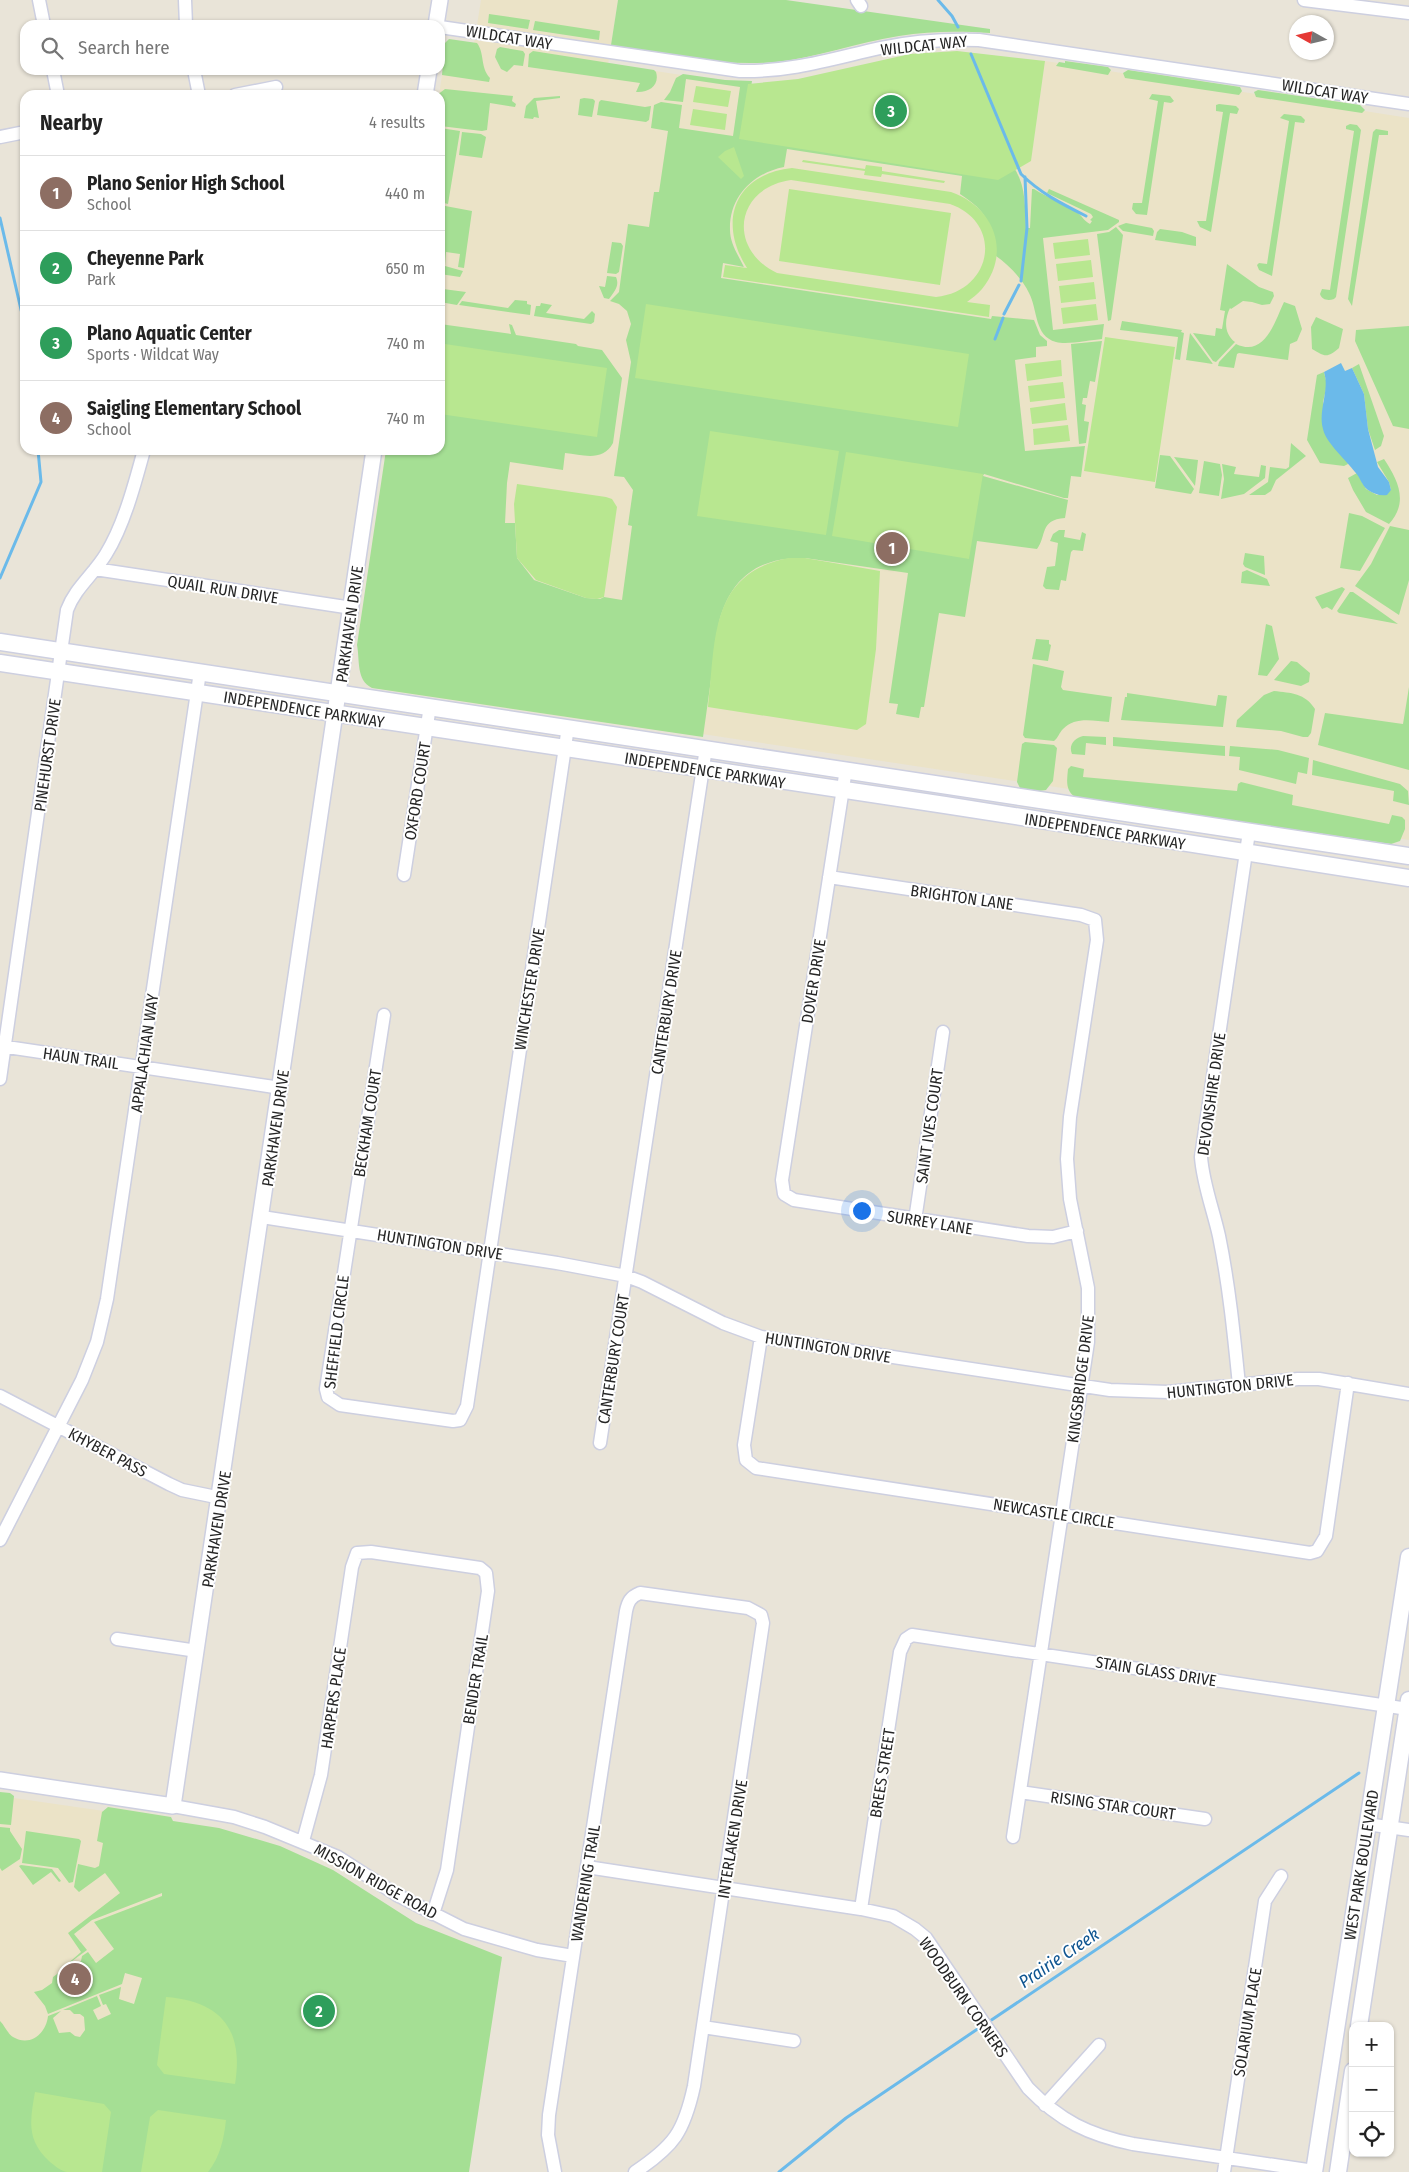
<!DOCTYPE html>
<meta charset="utf-8">
<style>
:root{--surface:#fff;--page:#f6f6f6;--text:#222;--muted:#767676;--line:#e0e0e0;--accent:#3947f5}
body{margin:0;font-family:"Fira Sans Condensed",sans-serif;background:var(--page);color:var(--text)}
.controls{position:absolute;right:15px;bottom:15px;display:grid;overflow:hidden;border-radius:10px;box-shadow:0 1px 4px #0004}
.controls button{width:45px;height:45px;display:grid;place-items:center;padding:0;border:0;border-bottom:1px solid var(--line);background:var(--surface);color:var(--text);font:25px sans-serif}
.compass{position:absolute;left:1289px;top:15px;width:45px;height:45px;border-radius:50%;background:var(--surface);box-shadow:0 1px 4px #0004;rotate:278deg}
.you{position:absolute;left:861px;top:1210px;width:18px;height:18px;margin:-12px;border:4px solid #fff;border-radius:50%;background:#1a73e8;box-shadow:0 0 0 8px #1a73e833}
.badge{display:grid;place-items:center;width:32px;height:32px;border-radius:50%;background:var(--accent);color:#fff;font-size:16px;font-weight:700}
.pin{position:absolute;translate:-50% -50%;border:2px solid #fff;box-shadow:0 1px 5px #0006}
.list{margin:0;padding:0;list-style:none}
h2{display:flex;justify-content:space-between;align-items:center;height:65px;margin:0;padding:0 20px;font-size:21px}
h2 small{font-size:16px;font-weight:400;color:var(--muted)}
.list li{display:grid;grid-template-columns:32px 1fr auto;gap:15px;align-items:center;box-sizing:border-box;height:75px;padding:0 20px;border-top:1px solid var(--line)}
.list b{display:block;font-size:19px;white-space:nowrap}
.list p{margin:0;font-size:16px;white-space:nowrap;color:var(--muted)}
.list em{font-size:16px;font-style:normal;color:var(--muted)}
.icon{flex:none;width:28px;height:28px;fill:none;stroke:currentColor;stroke-width:2;stroke-linecap:round;stroke-linejoin:round}
.map{position:relative;flex:none;width:1409px;height:2172px;overflow:hidden}
.search{position:absolute;background:var(--surface);box-shadow:0 1px 4px #0004;left:20px;top:20px;width:425px;height:55px;display:flex;align-items:center;gap:12px;box-sizing:border-box;padding:0 18px;border-radius:15px;color:var(--muted);font-size:19px}
.panel{position:absolute;background:var(--surface);box-shadow:0 1px 4px #0004;left:20px;top:90px;width:425px;height:365px;border-radius:15px}
.map>svg:first-child{display:block}
.education{fill:#ebe3c7}
.green{fill:#a5df94}
.pitch{fill:#b8e790;fill-rule:evenodd}
.water{fill:#6bbaea}
.lines{fill:none;stroke-linecap:round;stroke-linejoin:round}
.stream{stroke:#6bbaea;stroke-width:3}
.minor-casing{stroke:#cdcfe0;stroke-width:15}
.tertiary-casing{stroke:#cdcfe0;stroke-width:18}
.secondary-casing{stroke:#cdcfe0;stroke-width:19}
.minor{stroke:#fff;stroke-width:12}
.tertiary{stroke:#fff;stroke-width:15}
.secondary{stroke:#fff;stroke-width:16}
.labels{text-anchor:middle;stroke-width:4;stroke-linejoin:round;paint-order:stroke}
.street-label{font-size:16px;fill:#262626;stroke:#fff}
.water-label{font-size:18px;font-style:italic;fill:#105691;stroke:#fff}
</style>
<div class="map">
<svg width="1409" height="2172" viewBox="0 0 1409 2172">
<rect width="100%" height="100%" fill="#e9e4d8"/>
<path class="education" d="M481,0H618L608,64L722,81L1031,160L1045,61L1409,118V840L375,685L440,450L439,95L447,41L474,44Z
M0,1796L173,1821L136,2065L0,2067Z"/>
<path class="green" d="M618,0H786L990,29V33C959,31 930,31 899,36C859,42 816,58 776,62C721,67 665,54 611,45Z
M489,14L530,20L528,29L488,23Z
M535,21L600,31L599,40L533,30Z
M449,39L477,43C485,54 480,67 490,78L489,82L442,75L445,43Z
M500,47L523,51L525,54L523,66L514,65L507,72L501,69L495,57L497,49Z
M533,51L654,70L656,72C660,85 649,93 636,92L640,83L528,67L529,54Z
M1065,61L1108,67L1111,70L1108,75L1056,66L1059,62L1065,63Z
M1128,70L1240,87L1242,91L1239,95L1125,78L1123,73Z
M683,74L725,80L752,81L744,134L1014,168C1026,185 1025,208 1026,228H1030L1032,189H1034C1048,198 1066,204 1078,213C1083,217 1084,221 1090,224L1092,221L1090,220L1093,217L1091,214L1047,193L1049,189L1119,220V222L1108,230L1043,238L1053,330L1104,324L1102,339C1090,340 1067,345 1056,342C1034,336 1038,310 1029,293C1023,280 1009,265 996,256V251C987,220 989,213 960,194L962,176L787,149L784,167C753,173 729,197 730,230C730,243 738,255 744,267L723,263L721,278L991,319L992,316L1034,320L1040,335L1047,341V346L1036,347V357L1015,360L1025,451L1085,446L1081,477L1071,476L1068,498H1064L984,474L983,476L1068,500L1065,518C1039,520 1047,536 1037,549L977,541L965,617L939,613L924,707H921L919,718L896,714L898,704L889,703L908,573L805,558C759,557 731,577 719,622L703,737L372,688C356,680 360,661 357,645L386,450H440V324L511,334L509,324L512,325L516,335L576,344L578,346L602,350L622,378L613,443C603,462 583,455 565,453L563,470L510,462L507,483L505,523H515L517,558L534,580L586,598L600,599L604,597L622,600L632,526L628,525L633,490L624,477L614,476L631,362L626,340L631,324L627,311L619,304L610,301L619,292L628,224L649,227L654,192H659L668,131L651,128L654,105L661,102L682,105L679,128L733,136L740,87L686,79L683,102L664,100L670,92L676,78Z
M445,89L513,96L512,101L516,104L515,107L490,103L487,130L482,131L440,126V95H437Z
M1258,90L1360,105L1365,110L1362,113L1256,97L1254,92Z
M1152,94L1170,96L1174,101L1171,103L1164,102L1147,215L1136,214L1132,209L1133,203H1142L1158,101L1149,99Z
M560,96V98L536,101L539,118L534,117L533,119L524,118L526,106L534,98Z
M584,98L593,99L595,101L592,117L578,115L580,99Z
M601,100L645,107L651,106L649,120L646,122L597,115L599,102Z
M1219,104L1236,106L1239,109L1237,114L1230,113L1211,232L1200,227L1197,221H1206L1223,112L1216,111V105Z
M1284,114L1301,116L1305,120L1304,123L1295,122L1272,276L1259,270L1257,265L1259,263L1267,264L1289,121L1280,118Z
M1350,124L1357,125L1361,130L1336,297L1334,299C1328,301 1322,300 1320,294L1322,289L1330,290L1354,131L1346,129V126Z
M440,128L460,131L448,204L440,202Z
M1376,129L1388,131V135H1379L1352,306L1348,299L1373,132Z
M462,132L481,134L486,137L482,158L459,155Z
M440,205L472,211L464,268L458,267L460,254L446,252L445,266L463,271L460,277L440,274Z
M1126,223L1152,228L1154,231L1153,236L1123,231L1118,226Z
M1116,227L1123,235L1111,320L1108,321L1097,234L1109,232Z
M1160,229L1182,232L1196,237V246L1155,240L1157,232Z
M612,242L621,243L623,246L619,272L616,274L607,273Z
M1227,264L1259,287L1273,292L1274,296L1270,304L1262,305L1252,302L1243,301L1231,309L1230,308C1225,318 1223,333 1235,342L1216,362L1213,361L1193,333L1215,336L1216,328L1222,329L1225,311L1220,310Z
M607,276L616,277C620,286 614,292 609,299L604,298L599,286L605,287Z
M443,289L466,292L457,305L440,302V290Z
M515,300L527,301V304L531,305L530,315L459,305L462,301L508,308Z
M1284,302L1295,306L1302,329L1297,341L1290,344L1288,360L1239,353L1237,354L1234,368L1218,366L1219,362L1236,344C1265,358 1275,321 1284,302Z
M541,303L552,305L546,313L584,319L592,311L595,314L594,322L591,324L534,316L536,306H540Z
M1316,317L1343,329L1339,348C1327,359 1324,356 1312,349L1311,327Z
M1122,321L1182,330L1181,332L1184,333L1180,360L1175,359L1178,337L1120,330Z
M1409,326V429L1393,426L1355,341L1356,330Z
M1190,333L1213,364L1186,360Z
M1102,341L1095,382L1090,381L1087,398H1083L1082,404L1086,405L1084,421L1089,422L1086,443L1079,444L1071,344Z
M1359,364L1384,436L1381,446L1375,450L1368,429L1364,394L1352,368Z
M1324,372L1327,385L1323,402L1348,464L1344,466L1320,463L1307,440L1317,375Z
M1291,443L1306,456L1276,480L1271,491L1265,495H1249L1268,482L1270,467L1286,469L1289,467Z
M1160,455L1170,456L1194,489L1191,494L1155,488Z
M1174,457L1198,460L1195,486Z
M1384,459C1398,480 1409,502 1389,524L1366,512L1353,490L1348,478L1357,473L1366,489L1377,495L1391,490L1389,482L1377,462Z
M1204,461L1220,464L1222,475L1219,496L1199,493Z
M1222,464L1236,467L1234,474L1259,477L1261,465L1266,466L1265,478L1244,494L1221,499L1224,479Z
M1349,513L1362,516L1385,528L1360,571L1340,568Z
M1390,526L1409,530V580L1399,615L1355,586L1371,564Z
M1059,530H1065L1064,537L1080,540L1082,532L1086,534L1083,551L1073,550L1071,552L1066,581L1061,580L1059,590L1046,589L1043,586L1047,567L1055,566L1058,543L1050,541L1053,534Z
M1245,553L1264,556L1265,575L1245,567L1243,564Z
M1247,570L1267,579L1270,586L1241,583L1242,572Z
M1342,587L1345,589L1332,610L1327,607L1322,609L1315,597Z
M1350,592H1353L1398,624L1339,613L1337,611Z
M1266,624L1272,626L1279,659L1267,676L1258,675Z
M1036,639L1049,640V644L1051,645L1048,661L1032,659Z
M1291,661L1297,662L1310,673L1309,682L1301,686L1274,680Z
M1033,664L1064,671L1061,687L1063,690L1112,697L1109,722C1094,721 1075,716 1063,729C1059,733 1058,738 1054,741L1025,738L1023,735Z
M1409,687V770L1318,745L1325,713L1403,724Z
M1274,691C1291,693 1305,693 1315,709L1311,733L1308,737H1303L1281,731L1236,727L1237,720L1264,695Z
M1127,693L1216,706L1218,695L1227,696L1223,727L1121,720L1125,697H1127Z
M1083,736L1106,737V745L1086,743L1085,755L1072,754C1068,745 1075,738 1083,736Z
M1113,737L1225,746V756L1113,746Z
M1025,742L1054,745L1057,748L1053,781L1046,790L1039,791L1020,788L1017,782L1022,744Z
M1230,746L1278,750L1309,758L1307,774L1298,772L1296,784L1239,770L1240,757L1229,756Z
M1313,760L1400,784L1408,791L1409,805L1393,801L1394,791L1312,775Z
M1071,766L1084,769L1083,777L1237,791L1238,784L1241,782L1293,795L1292,805L1389,824L1392,815L1402,817L1405,820V829L1400,841L1391,844L1075,797C1065,790 1067,780 1068,769Z
M0,1792L10,1793L14,1796L11,1825L0,1824Z
M108,1807L171,1817L173,1821L219,1828L280,1846L333,1870L416,1923L502,1957L469,2172H0V2021C5,2026 7,2033 13,2037C30,2047 46,2034 48,2016L61,2011L53,2018L59,2033L70,2032L75,2036L80,2037L85,2030L84,2017L80,2014H74L70,2010H63L97,1996L101,2006L93,2010L98,2020L111,2014L106,2004L103,2005L99,1995L121,1987L119,1999L134,2004L142,1978L125,1973L122,1984L48,2014L45,2006L34,1992L42,1990L52,1983L53,1977L68,1966L74,1967L81,1961L82,1956L88,1952L96,1963L114,1949L94,1922L162,1896V1893L92,1920L74,1934L87,1950L64,1967L81,1952L68,1933L120,1893L105,1873L79,1892L74,1887L78,1864L95,1868L99,1866L103,1843L97,1841L102,1812Z
M0,1827L10,1828V1831L22,1849L20,1859L2,1871L0,1868Z
M26,1831L79,1839L81,1841L73,1882L69,1883L58,1868L22,1863Z
M21,1865L52,1869L61,1881L59,1882L51,1872L33,1885L19,1866Z"/>
<path class="pitch" d="M957,51L1045,61L1031,161L998,180L739,139L748,84L798,79L910,54Z
M696,86L731,91L728,107L693,102Z
M693,109L727,114L725,130L690,125Z
M734,147L744,176L741,179L718,157L725,151Z
M803,160L865,169L866,165L882,167V171L945,181L944,183L882,174L881,177L864,175L865,171L802,162Z
M792,168L951,192C994,207 1012,252 982,289C978,294 972,298 967,302L990,305L989,317L723,277L725,265L747,268C717,221 735,174 792,168ZM791,180L950,204C1004,223 993,291 936,297L777,273C727,249 735,188 791,180Z
M789,189L951,213L940,285L779,261Z
M1088,239L1090,255L1055,259L1053,243Z
M1091,260L1093,277L1058,281L1056,264Z
M1094,282L1096,299L1061,303L1059,286Z
M646,304L969,354L958,427L635,378Z
M1096,304L1098,320L1063,324L1061,308Z
M1105,337L1175,347L1155,482L1084,471Z
M445,344L607,368L597,437L440,414V380Z
M1061,360L1062,376L1027,381L1025,364Z
M1063,382L1065,398L1030,402L1028,386Z
M1065,403L1067,420L1032,424L1030,408Z
M1068,425L1070,441L1034,445L1033,429Z
M710,431L839,451L826,535L697,516Z
M846,452L983,474L969,559L832,536Z
M517,484L606,497L612,499L617,507L604,597L597,599L586,598L536,580L517,558L514,504Z
M789,558H805L880,571L876,649L866,724L857,730L708,707C716,642 708,573 789,558Z
M166,1997C221,2001 244,2030 235,2084L164,2074L157,2065Z
M35,2092L104,2104L111,2112L102,2172C90,2172 78,2172 67,2172C61,2171 55,2166 50,2162C26,2140 30,2121 35,2092Z
M158,2110L226,2120C224,2139 220,2157 208,2172H141L150,2117Z"/>
<path class="water" d="M1341,363L1345,371L1352,368L1364,394L1368,429L1378,467L1389,482L1391,490L1387,495C1380,496 1374,494 1368,490C1362,486 1360,477 1355,472C1346,460 1326,443 1323,429C1318,409 1330,391 1324,372Z"/>
<g class="lines">
<path class="stream" d="M938,0L952,16L958,27
M971,54L1021,174C1040,193 1062,204 1086,216
M0,218L25,327
M1021,281L1027,228L1025,177
M1004,314L1019,285
M995,339L1003,318
M0,578L41,482L38,450
M987,2023L1359,1773
M779,2172L846,2118L982,2026"/>
<defs>
<path id="minor" d="M39,0L44,25
M185,0L186,25
M857,0L861,6
M1304,0L1409,13
M440,27L740,71C791,72 831,59 880,48C913,41 946,39 979,40L1409,104
M53,70L58,95
M194,70L199,95
M235,95L276,87
M0,137L25,132
M95,569L352,608
M846,769L782,1180L784,1194L794,1200L1028,1236L1053,1237L1077,1231
M404,875L430,706
M829,877L1081,915L1095,920L1097,940L1070,1117L1067,1159L1070,1199L1088,1288V1342L1013,1837
M384,1015L326,1389L328,1397L340,1405L453,1421L460,1420L467,1406L568,727
M0,1046L281,1088
M0,1079L67,610C75,588 94,574 106,554C124,525 135,483 144,450
M262,1217L557,1263L626,1276L642,1282L723,1323L761,1337L1110,1390L1168,1392L1298,1379H1319L1409,1394
M915,1220L943,1032
M761,1337L744,1445L746,1460L756,1468L1310,1553L1317,1551L1326,1536L1348,1383
M1239,1385C1234,1335 1229,1285 1219,1236C1213,1209 1203,1184 1201,1157L1249,832
M0,1396L169,1484L182,1490L221,1498
M600,1443L706,748
M0,1540L82,1380L97,1342L107,1299L200,672
M117,1639L197,1651
M1020,1792L1205,1819
M173,1806L234,1817L265,1827L338,1857L397,1895L464,1929L537,1950L573,1956
M1367,1824L1409,1830
M303,1841L321,1775L352,1567L357,1553L371,1552L480,1568L486,1573L488,1591L447,1870L433,1914
M587,1867L861,1909L893,1916L915,1929L926,1938L1028,2088C1060,2121 1089,2135 1133,2144L1314,2171
M861,1909L900,1652L906,1639L912,1635L1408,1709
M703,2027L794,2041
M1045,2105L1099,2045
M555,2172L548,2135L549,2115L626,1611C628,1602 630,1597 640,1593L748,1608L761,1615L763,1623L694,2086C684,2132 674,2146 635,2172
M1224,2172L1265,1901L1281,1876"/>
<path id="tertiary" d="M436,25L440,0
M425,95L429,70
M0,1780L173,1806L374,450"/>
<path id="secondary" d="M0,642L1409,856
M0,663L945,805L1409,878
M1359,2026L1409,1700
M1314,2172L1409,1557
M1338,2172L1353,2071"/>
</defs>
<use href="#minor" class="minor-casing"/>
<use href="#tertiary" class="tertiary-casing"/>
<use href="#secondary" class="secondary-casing"/>
<use href="#minor" class="minor"/>
<use href="#tertiary" class="tertiary"/>
<use href="#secondary" class="secondary"/>
</g>
<g class="labels">
<g class="street-label">
<text transform="translate(509 37) rotate(9)" y="6">WILDCAT WAY</text>
<text transform="translate(924 45) rotate(-6)" y="6">WILDCAT WAY</text>
<text transform="translate(1325 91) rotate(9)" y="6">WILDCAT WAY</text>
<text transform="translate(223 589) rotate(9)" y="6">QUAIL RUN DRIVE</text>
<text transform="translate(349 624) rotate(-82)" y="6">PARKHAVEN DRIVE</text>
<text transform="translate(304 709) rotate(9)" y="6">INDEPENDENCE PARKWAY</text>
<text transform="translate(47 755) rotate(-82)" y="6">PINEHURST DRIVE</text>
<text transform="translate(705 770) rotate(9)" y="6">INDEPENDENCE PARKWAY</text>
<text transform="translate(417 791) rotate(-81)" y="6">OXFORD COURT</text>
<text transform="translate(1105 831) rotate(9)" y="6">INDEPENDENCE PARKWAY</text>
<text transform="translate(962 897) rotate(8)" y="6">BRIGHTON LANE</text>
<text transform="translate(813 981) rotate(-81)" y="6">DOVER DRIVE</text>
<text transform="translate(529 989) rotate(-81)" y="6">WINCHESTER DRIVE</text>
<text transform="translate(666 1012) rotate(-81)" y="6">CANTERBURY DRIVE</text>
<text transform="translate(144 1053) rotate(-82)" y="6">APPALACHIAN WAY</text>
<text transform="translate(81 1058) rotate(8)" y="6">HAUN TRAIL</text>
<text transform="translate(1211 1094) rotate(-82)" y="6">DEVONSHIRE DRIVE</text>
<text transform="translate(367 1123) rotate(-81)" y="6">BECKHAM COURT</text>
<text transform="translate(929 1126) rotate(-82)" y="6">SAINT IVES COURT</text>
<text transform="translate(275 1128) rotate(-82)" y="6">PARKHAVEN DRIVE</text>
<text transform="translate(930 1222) rotate(9)" y="6">SURREY LANE</text>
<text transform="translate(440 1244) rotate(9)" y="6">HUNTINGTON DRIVE</text>
<text transform="translate(336 1332) rotate(-83)" y="6">SHEFFIELD CIRCLE</text>
<text transform="translate(828 1347) rotate(9)" y="6">HUNTINGTON DRIVE</text>
<text transform="translate(613 1359) rotate(-81)" y="6">CANTERBURY COURT</text>
<text transform="translate(1080 1379) rotate(-83)" y="6">KINGSBRIDGE DRIVE</text>
<text transform="translate(1230 1386) rotate(-6)" y="6">HUNTINGTON DRIVE</text>
<text transform="translate(108 1452) rotate(28)" y="6">KHYBER PASS</text>
<text transform="translate(1054 1513) rotate(9)" y="6">NEWCASTLE CIRCLE</text>
<text transform="translate(216 1529) rotate(-81)" y="6">PARKHAVEN DRIVE</text>
<text transform="translate(1156 1671) rotate(9)" y="6">STAIN GLASS DRIVE</text>
<text transform="translate(475 1679) rotate(-81)" y="6">BENDER TRAIL</text>
<text transform="translate(333 1698) rotate(-82)" y="6">HARPERS PLACE</text>
<text transform="translate(882 1773) rotate(-81)" y="6">BREES STREET</text>
<text transform="translate(1113 1805) rotate(8)" y="6">RISING STAR COURT</text>
<text transform="translate(732 1839) rotate(-81)" y="6">INTERLAKEN DRIVE</text>
<text transform="translate(1361 1865) rotate(-81)" y="6">WEST PARK BOULEVARD</text>
<text transform="translate(376 1881) rotate(29)" y="6">MISSION RIDGE ROAD</text>
<text transform="translate(585 1883) rotate(-81)" y="6">WANDERING TRAIL</text>
<text transform="translate(964 1997) rotate(55)" y="6">WOODBURN CORNERS</text>
<text transform="translate(1247 2022) rotate(-81)" y="6">SOLARIUM PLACE</text>
</g>
<g class="water-label">
<text transform="translate(1059 1958) rotate(-34)" y="6">Prairie Creek</text>
</g>
</g>
</svg>
<div class="controls">
<button>+</button>
<button>−</button>
<button><svg class="icon" aria-label="locate" viewBox="0 0 24 24"><circle cx="12" cy="12" r="6"/><path d="M12 2v4M12 18v4M2 12h4M18 12h4"/></svg></button>
</div>
<svg class="compass" viewBox="-18 -18 36 36"><path d="M0-13l5 13h-10z" fill="#e53935"/><path d="M0 13l5-13h-10z" fill="#767676"/></svg>
<div class="you"></div>
<div class="pin badge" style="left:892px;top:548px;background:#8d6e63">1</div>
<div class="pin badge" style="left:319px;top:2011px;background:#2e9e5b">2</div>
<div class="pin badge" style="left:891px;top:111px;background:#2e9e5b">3</div>
<div class="pin badge" style="left:75px;top:1979px;background:#8d6e63">4</div>
<div class="search"><svg class="icon" aria-label="search" viewBox="0 0 24 24"><circle cx="10" cy="10" r="6"/><path d="M15 15l6 6"/></svg>Search here</div>
<section class="panel">
<h2>Nearby<small>4 results</small></h2>
<ul class="list">
<li><span class="badge" style="background:#8d6e63">1</span><div><b>Plano Senior High School</b><p>School</p></div><em>440 m</em></li>
<li><span class="badge" style="background:#2e9e5b">2</span><div><b>Cheyenne Park</b><p>Park</p></div><em>650 m</em></li>
<li><span class="badge" style="background:#2e9e5b">3</span><div><b>Plano Aquatic Center</b><p>Sports · Wildcat Way</p></div><em>740 m</em></li>
<li><span class="badge" style="background:#8d6e63">4</span><div><b>Saigling Elementary School</b><p>School</p></div><em>740 m</em></li>
</ul>
</section>
</div>
